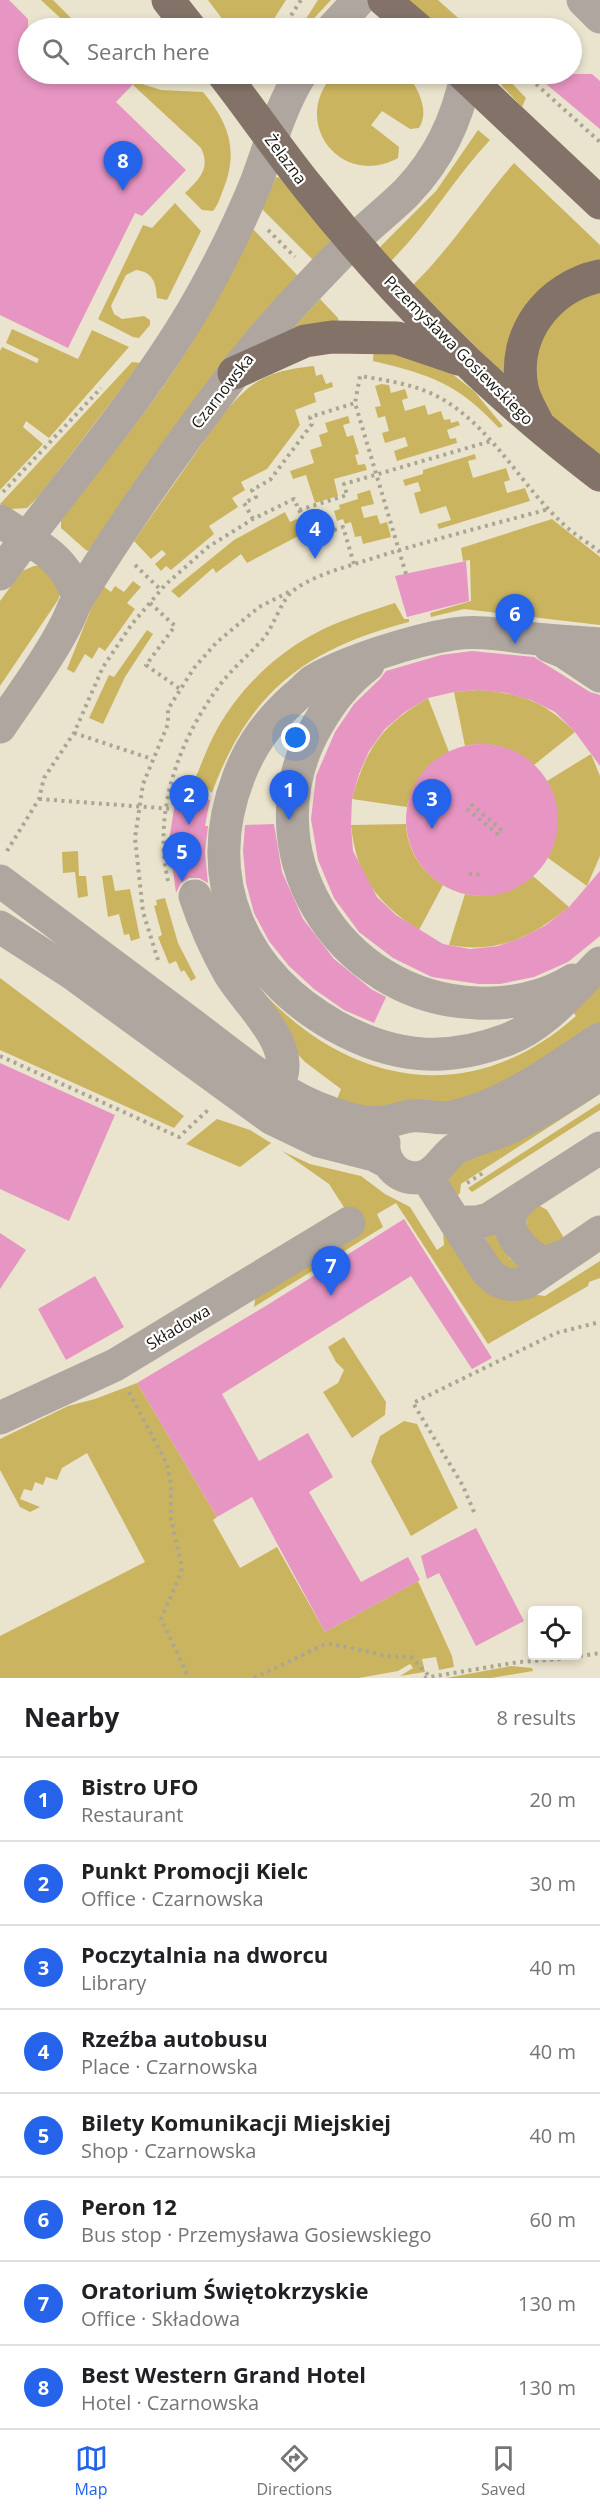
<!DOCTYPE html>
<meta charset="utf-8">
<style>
:root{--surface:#fff;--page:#f6f6f6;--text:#202124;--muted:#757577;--line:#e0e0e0;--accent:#2563eb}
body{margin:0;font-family:"Open Sans",sans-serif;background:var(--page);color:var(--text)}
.controls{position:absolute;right:18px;bottom:18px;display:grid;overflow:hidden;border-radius:6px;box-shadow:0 3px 9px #0003}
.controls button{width:54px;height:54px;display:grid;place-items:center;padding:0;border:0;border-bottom:2px solid var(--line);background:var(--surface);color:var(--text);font:30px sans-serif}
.you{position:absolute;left:296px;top:738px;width:21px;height:21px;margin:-15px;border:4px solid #fff;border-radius:50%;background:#1a73e8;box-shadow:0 0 0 9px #1a73e833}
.badge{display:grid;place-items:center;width:39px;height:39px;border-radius:50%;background:var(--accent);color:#fff;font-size:20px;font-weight:700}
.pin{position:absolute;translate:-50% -50px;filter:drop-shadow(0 2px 3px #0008)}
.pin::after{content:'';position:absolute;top:32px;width:21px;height:18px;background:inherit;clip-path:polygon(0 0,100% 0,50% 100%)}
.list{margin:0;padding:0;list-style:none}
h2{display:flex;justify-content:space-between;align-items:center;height:78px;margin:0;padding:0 24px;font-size:26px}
h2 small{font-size:20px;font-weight:400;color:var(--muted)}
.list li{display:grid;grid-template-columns:39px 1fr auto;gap:18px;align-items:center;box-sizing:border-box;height:84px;padding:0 24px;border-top:2px solid var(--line)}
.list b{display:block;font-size:22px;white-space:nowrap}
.list p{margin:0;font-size:20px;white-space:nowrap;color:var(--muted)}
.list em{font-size:20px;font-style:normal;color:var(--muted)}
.icon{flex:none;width:33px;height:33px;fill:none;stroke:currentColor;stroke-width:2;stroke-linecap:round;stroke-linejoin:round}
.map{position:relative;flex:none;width:600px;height:1678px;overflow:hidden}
.search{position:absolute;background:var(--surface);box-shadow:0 3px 9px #0003;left:18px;right:18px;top:18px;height:66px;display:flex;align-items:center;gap:15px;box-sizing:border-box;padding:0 21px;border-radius:33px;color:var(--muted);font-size:22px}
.sheet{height:750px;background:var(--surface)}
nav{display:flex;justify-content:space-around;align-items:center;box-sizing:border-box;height:84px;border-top:2px solid var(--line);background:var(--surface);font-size:16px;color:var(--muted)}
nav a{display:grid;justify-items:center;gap:3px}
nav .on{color:var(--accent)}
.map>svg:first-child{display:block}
.green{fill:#cbb460}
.building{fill:#e795c2}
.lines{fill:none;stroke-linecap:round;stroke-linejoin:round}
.path{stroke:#aaa694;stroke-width:4;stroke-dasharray:3 4.5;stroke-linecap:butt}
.minor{stroke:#afa6a0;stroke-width:33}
.major{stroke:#827267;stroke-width:33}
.labels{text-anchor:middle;stroke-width:4.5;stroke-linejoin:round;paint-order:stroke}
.street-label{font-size:16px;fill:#19170f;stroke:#fff}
</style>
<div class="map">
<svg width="600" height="1678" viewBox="0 0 600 1678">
<rect width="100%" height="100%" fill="#eae4ce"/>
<path class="green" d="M41,0H53L79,26L89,28H71Z
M208,0H286L268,28H229Z
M318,0H331L305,28H300Z
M408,0H438L465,24L461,28H440Z
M334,74H407C418,89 430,110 419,128L410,129L382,111L371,125L399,147L398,158C341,189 289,122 334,74Z
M495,74H503L526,98L522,107L503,87Z
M136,82L161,90L203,92C229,123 239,151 223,190C220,198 218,205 213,211L202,210L185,193C199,179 211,169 201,148L133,85Z
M478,130L490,140C454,178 428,225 391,261L380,248L381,246L436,191Z
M514,163L600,245V264L506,376L412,286C450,249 479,203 514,163Z
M276,177L281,178L330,239V241L313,260L262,209Z
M175,203L201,231L167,300L157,298C156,283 153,272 136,270L126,275L111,306L114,314L122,319L144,316L150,320V325L139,338L133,337L98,319L143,225L152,228Z
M253,229L298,276L91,549L87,551L61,528V518C106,462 152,407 190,346C213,309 232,268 253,229Z
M600,289V459C564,429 524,403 537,350C540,338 543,326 552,316C561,306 587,296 600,289Z
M320,299L338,318L339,325L293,328Z
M12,329L78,359L92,330L129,347L49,438L26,421L23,427L43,444L0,490V351L2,347L37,363L39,359L6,343Z
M374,347L451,373L474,391L503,426L499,428C457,383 431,375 373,361Z
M132,362L141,363L39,496L27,508L11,509L0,504Z
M314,366L316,376L322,374L326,384L332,382L333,387L314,393L316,402L295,410L300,425L267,469L241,482L245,490L232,498L238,507L209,526L214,534L171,570L166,566L161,571L155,564L166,554L162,550L151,559L134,541L221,417C251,380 267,371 314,366Z
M381,384L389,385L391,393L405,389L408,398L402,400L405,411L425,405L428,415L441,411L444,420L450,419L451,423L458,421L460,425L447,430L450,439L456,438L457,443L397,461L394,451L408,446L405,437L385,443L382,433L389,431L385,416L378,418L375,407L381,406L375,386Z
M348,416L350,423L343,425L347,437L353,435L359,454L355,455L358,465L365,464L367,470L334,479L338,496L315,503L306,475L293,479L290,471L314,463L310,450L322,446L319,435L328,432L325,423Z
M475,454L476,459L468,461L473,478L506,468L510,480L504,482L507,493L525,488L530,501L439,529L437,524L451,520L446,506L420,514L414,493L421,491L418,482L405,486L403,480L423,474V470Z
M370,490L374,504L361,507L364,518L377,515L380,524L387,522L391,537L363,544L361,536L355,537L351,522L345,524L343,519L337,521L334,511L340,509L339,505L358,499L357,494Z
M285,512L290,522L297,519L304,533L247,563L241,554L216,573L213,568L179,598L171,591L234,540Z
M552,519L600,557V625L464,609L431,617L430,613L471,601L470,560L463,561L461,548Z
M34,566H41L61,591L58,600L0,686V601L22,571Z
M133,581L141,587L127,603L135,609L105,651L99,647L92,659L85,654L74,673L67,669L93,604L103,586L111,592L115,586L124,592Z
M395,603L404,619H409V622C306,649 249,691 212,793L195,779C201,765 206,751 213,737C234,695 272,656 314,634C339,620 368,612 395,603Z
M147,630L153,634L125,677L103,724L89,718L109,675L114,677Z
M479,690C524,694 543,701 575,732L534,765C514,748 490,740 465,746L454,692Z
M428,698L449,752C427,764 412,782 407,807L352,799C366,748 382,725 428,698Z
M591,754L600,776V856L587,886L548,858C560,832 561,805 547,781Z
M406,824C407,850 421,871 443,885L419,930C377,903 356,876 351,825Z
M78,851L79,876H86L88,896L78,898L75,872L63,873L62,852Z
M112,875L115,891L130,889L140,938L131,941L129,934L124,935L119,914L108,917L102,876Z
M533,876L569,907C532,937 498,954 449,945L465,894C491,899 513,892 533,876Z
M165,898L178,943L196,978L191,981L184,970L181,972L176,961L169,964L158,937L162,935L154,906L157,905L156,900Z
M0,978L184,1116L174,1128L0,1050Z
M600,986V1026L534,1069L468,1100L387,1110L335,1104L341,1089L305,1062L287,1043L260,989C350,1088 473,1108 576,1016L573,1012Z
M600,1085V1094L461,1184L460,1193L454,1199L448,1181L453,1169Z
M600,1103V1110L472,1192L468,1188Z
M217,1119L250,1130L271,1143L240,1167L186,1144Z
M282,1151L310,1164L361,1176L385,1194L410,1207L437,1250L444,1245L443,1232L530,1294L545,1296L600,1261V1278L589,1282L588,1286L488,1344L396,1203L377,1214L383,1227L254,1307L257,1287L356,1226L329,1184Z
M538,1205L547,1210L564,1238L552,1249L527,1235L526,1216Z
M497,1232L509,1258L522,1268L502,1273L484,1235Z
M344,1337L386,1402L385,1415L352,1438L323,1392L338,1383L344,1370L336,1362L328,1347Z
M137,1383L217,1517L213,1520L240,1568L277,1547L325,1632L418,1581L452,1656L454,1667L439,1670L436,1657L422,1659L425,1672L400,1676L413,1668L410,1664L398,1671L359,1678H0V1636L145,1562L87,1453L62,1468L57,1480L46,1477L43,1485L35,1482L32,1491L24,1489L20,1499L40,1507L30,1512L20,1507L0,1470V1439L68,1406L95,1399Z
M404,1421L417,1424L458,1508L411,1536L371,1462L380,1436Z
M511,1666L532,1668L533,1671L491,1678H446Z"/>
<path class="building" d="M0,0H9L28,19V74H143L116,102L186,170L142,216L135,213L68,348L0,315Z
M534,74H592L600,81V129Z
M466,561L469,601L407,617L395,576Z
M472,651L534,657L590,692L600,695V766L575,732L555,712L531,700L506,693L479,690L454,692L428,698L405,712L385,729L369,751L359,774L352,799L351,825L353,851L377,897L396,915L443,944L470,949L498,946L523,937L546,925L569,907L600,871V936L568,962L534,977L500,984H479L432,977L393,958L359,932L334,898L318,860L311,819L316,776L335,732L354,704L380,679L386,671L441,655Z
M406 820a76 76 0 1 1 152 0a76 76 0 1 1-152 0Z
M177,789L210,800L205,826H208L205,852L208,883L199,878H189L181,883L176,893L169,841Z
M274,824L282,872L303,919L334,959L371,989L386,997L374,1023L344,1010L314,989L289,966L269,941L254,913L246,883L243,851L245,825Z
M0,1063L115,1115L69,1221L0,1189Z
M404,1219L492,1358L472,1369L411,1276L222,1394L259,1461L308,1433L333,1477L309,1492L361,1582L408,1557L420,1580L325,1632L252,1497L217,1517L137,1383L269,1304Z
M0,1233L26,1250L0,1289Z
M95,1276L124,1327L66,1360L38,1309Z
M476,1528L524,1621L476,1646L439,1573L427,1579L421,1556Z"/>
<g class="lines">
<path class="path" d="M495,23L501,28
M283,28L301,0
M525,74L600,142
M268,230L295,257
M3,492L101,388
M299,510L313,537L343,527L354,564
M253,519L244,503L256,497L252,490L270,480L312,424L310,417L355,403
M135,565L161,590
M406,574L355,403L360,376C390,381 421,385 447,402C494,432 521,484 560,521C572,533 587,542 600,552
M150,603L175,626L146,665L180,689
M74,733L152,759
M39,799L173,809
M471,804L504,832
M467,809L500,836
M7,851L39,799L44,778L74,733L103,667L132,624L165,585L208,547L253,519L294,499L299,510L347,495L344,484L491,441
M469,874L483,875
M168,881C153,813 177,744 217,689C230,670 248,656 263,639C274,627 281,599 294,590C313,576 339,569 361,562C423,542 486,526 549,509
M158,960L143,912L135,838L143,784L168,724V709L194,668L217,642L259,607L291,591
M0,1056L179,1137L209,1109
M467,1183L486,1171
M129,1392L167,1464L171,1485V1519L182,1567L181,1573L161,1619L189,1678
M474,1512L463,1486L413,1403L556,1333L600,1322
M254,1678L323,1645L332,1644L388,1656L411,1657L430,1677
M424,1678L519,1662L561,1659L600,1653"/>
<path class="minor" d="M583,0L600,17
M333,28L359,0
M0,521C34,544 66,556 78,598
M0,574C67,482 144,397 200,298C221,261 240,222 256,183C270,146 280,107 301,74
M600,644C576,642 553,641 529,638C504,635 478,630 453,634C414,640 347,661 313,681C307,686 300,693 294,698C269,721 251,744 239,776C199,879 241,973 335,1026C392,1058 445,1063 506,1040C544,1026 572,991 600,963
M549,646L564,652L600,676
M368,665C347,681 331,701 318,724C245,847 337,998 477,1003C509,1005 546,997 573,980
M0,727C21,695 46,663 64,628C70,618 73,606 80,595C126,520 178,447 232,376C268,329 309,286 350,244C368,226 389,210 407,192C439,158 456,122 466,77
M0,881C63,928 126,975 190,1023C233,1055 279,1096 331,1113C348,1119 367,1125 384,1122C393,1121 402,1117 411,1116C424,1114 437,1120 452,1117C506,1106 555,1068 600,1039
M195,896C204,923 215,948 229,973C247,1004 301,1048 277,1086
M0,927L73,974L271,1118L319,1141L374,1155L389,1163
M384,1143C382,1164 401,1182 422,1177C439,1173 443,1156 457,1148C474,1139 495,1135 513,1126C543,1111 571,1093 600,1074
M426,1176L486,1270C497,1283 508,1287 525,1283L600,1232
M523,1198C520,1201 515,1205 513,1209C500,1231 527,1256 545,1263L564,1256
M455,1222H478L489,1219L600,1148
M0,1418L115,1365L349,1223"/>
<path class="major" d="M168,0L190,28
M384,0L417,28
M223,74C252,111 278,150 308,187C393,294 491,392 600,475
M463,74L600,203
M234,373L305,341L332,337L397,338L459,359
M537,422C532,412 524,399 522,388C512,334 548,287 600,276"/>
</g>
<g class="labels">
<g class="street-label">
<text transform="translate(286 159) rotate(53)" y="6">Żelazna</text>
<text transform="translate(459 350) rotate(45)" y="6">Przemysława Gosiewskiego</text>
<text transform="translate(222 391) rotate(-52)" y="6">Czarnowska</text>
<text transform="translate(178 1327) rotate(-31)" y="6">Składowa</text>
</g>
</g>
</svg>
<div class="controls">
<button><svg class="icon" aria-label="locate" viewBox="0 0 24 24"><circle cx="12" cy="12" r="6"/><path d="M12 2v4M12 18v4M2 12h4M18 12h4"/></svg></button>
</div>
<div class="you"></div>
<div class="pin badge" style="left:289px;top:820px">1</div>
<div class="pin badge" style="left:189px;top:825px">2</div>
<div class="pin badge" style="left:432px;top:829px">3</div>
<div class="pin badge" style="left:315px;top:559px">4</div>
<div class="pin badge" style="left:182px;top:882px">5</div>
<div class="pin badge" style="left:515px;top:644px">6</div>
<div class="pin badge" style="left:331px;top:1296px">7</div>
<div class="pin badge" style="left:123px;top:191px">8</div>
<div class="search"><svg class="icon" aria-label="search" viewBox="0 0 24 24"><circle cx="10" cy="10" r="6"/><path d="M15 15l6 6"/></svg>Search here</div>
</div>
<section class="sheet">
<h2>Nearby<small>8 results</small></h2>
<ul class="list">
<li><span class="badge">1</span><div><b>Bistro UFO</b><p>Restaurant</p></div><em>20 m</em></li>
<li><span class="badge">2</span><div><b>Punkt Promocji Kielc</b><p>Office · Czarnowska</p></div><em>30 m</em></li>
<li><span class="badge">3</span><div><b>Poczytalnia na dworcu</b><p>Library</p></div><em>40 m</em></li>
<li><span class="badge">4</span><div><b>Rzeźba autobusu</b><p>Place · Czarnowska</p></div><em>40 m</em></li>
<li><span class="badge">5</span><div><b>Bilety Komunikacji Miejskiej</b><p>Shop · Czarnowska</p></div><em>40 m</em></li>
<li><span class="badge">6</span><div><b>Peron 12</b><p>Bus stop · Przemysława Gosiewskiego</p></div><em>60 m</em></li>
<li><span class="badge">7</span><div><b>Oratorium Świętokrzyskie</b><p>Office · Składowa</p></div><em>130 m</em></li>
<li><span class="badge">8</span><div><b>Best Western Grand Hotel</b><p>Hotel · Czarnowska</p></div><em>130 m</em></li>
</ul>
</section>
<nav>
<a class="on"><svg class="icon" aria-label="map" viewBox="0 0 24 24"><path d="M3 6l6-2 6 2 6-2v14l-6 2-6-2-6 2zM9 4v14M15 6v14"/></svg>Map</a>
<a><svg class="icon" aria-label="directions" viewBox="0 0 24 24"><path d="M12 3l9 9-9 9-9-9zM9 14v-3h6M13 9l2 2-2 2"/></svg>Directions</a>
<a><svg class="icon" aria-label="saved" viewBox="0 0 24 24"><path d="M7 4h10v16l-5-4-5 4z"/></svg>Saved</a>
</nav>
